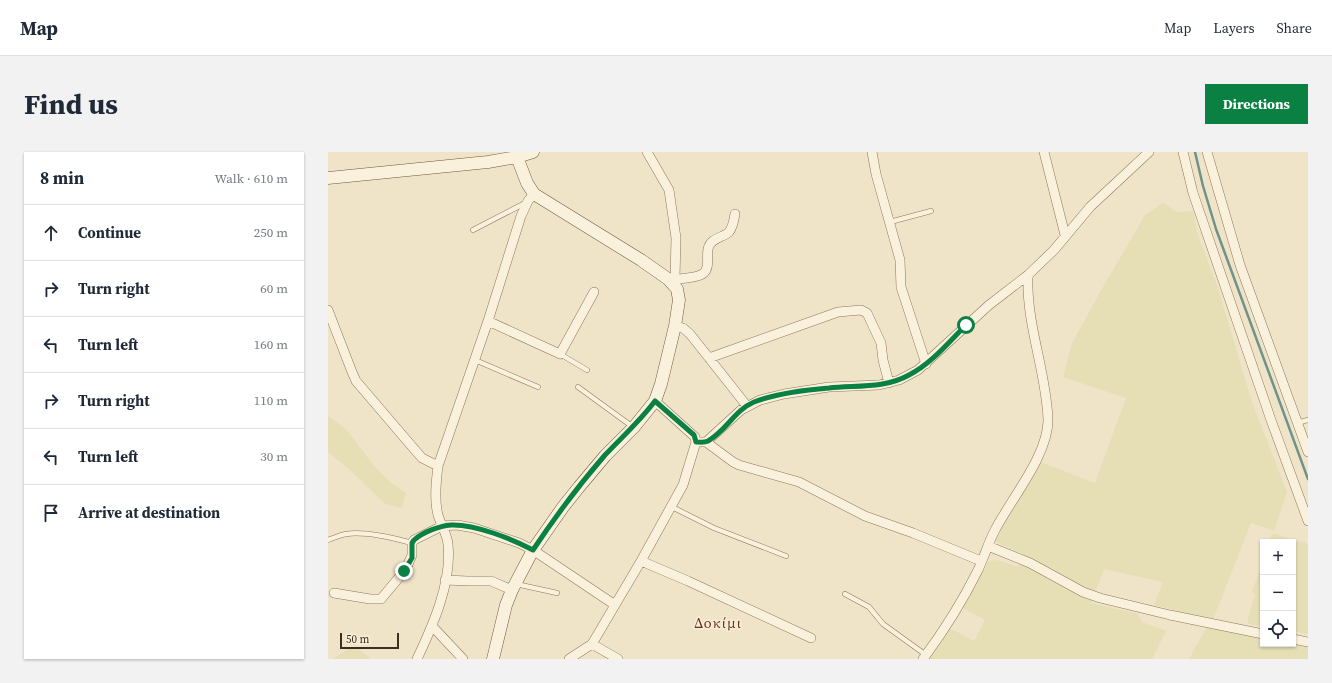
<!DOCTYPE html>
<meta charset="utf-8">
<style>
:root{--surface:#fff;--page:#f2f2f3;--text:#1f2937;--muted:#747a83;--line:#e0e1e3;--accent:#0b8043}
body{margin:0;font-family:"Source Serif 4",serif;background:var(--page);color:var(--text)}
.controls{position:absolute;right:12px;bottom:12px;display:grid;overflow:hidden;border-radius:0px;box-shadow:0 1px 3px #0004}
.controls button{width:36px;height:36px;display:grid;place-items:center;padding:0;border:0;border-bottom:1px solid var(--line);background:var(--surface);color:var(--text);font:20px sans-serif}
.scale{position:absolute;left:12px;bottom:10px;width:59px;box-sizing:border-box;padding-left:4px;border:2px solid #3d2e20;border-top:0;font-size:11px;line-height:14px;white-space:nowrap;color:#3d2e20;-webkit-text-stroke:3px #f7eed8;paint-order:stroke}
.stop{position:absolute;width:12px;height:12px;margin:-9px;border:3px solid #0b8043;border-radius:50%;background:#fff}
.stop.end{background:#0b8043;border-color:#fff;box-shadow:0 1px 4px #0008}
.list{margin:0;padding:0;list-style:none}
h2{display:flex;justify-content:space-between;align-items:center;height:52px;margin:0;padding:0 16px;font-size:17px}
h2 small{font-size:13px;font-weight:400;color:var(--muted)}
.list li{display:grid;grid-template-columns:26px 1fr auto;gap:12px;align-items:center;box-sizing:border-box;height:56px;padding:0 16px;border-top:1px solid var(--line)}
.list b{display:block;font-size:15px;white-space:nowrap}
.list em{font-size:13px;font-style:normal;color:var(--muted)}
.icon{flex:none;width:22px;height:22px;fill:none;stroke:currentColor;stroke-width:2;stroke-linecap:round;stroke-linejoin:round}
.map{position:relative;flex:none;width:980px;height:507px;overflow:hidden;border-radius:0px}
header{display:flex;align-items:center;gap:24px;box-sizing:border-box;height:56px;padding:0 20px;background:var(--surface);border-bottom:1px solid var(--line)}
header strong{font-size:19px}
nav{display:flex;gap:22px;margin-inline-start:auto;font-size:14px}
.intro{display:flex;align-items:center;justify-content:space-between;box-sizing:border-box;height:96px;padding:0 24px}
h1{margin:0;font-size:28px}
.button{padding:10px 18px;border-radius:0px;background:var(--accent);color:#fff;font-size:14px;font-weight:700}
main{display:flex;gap:24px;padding:0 24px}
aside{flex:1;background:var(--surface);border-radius:0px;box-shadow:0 1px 3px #0004}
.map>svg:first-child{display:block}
.farmland{fill:#e6deb5}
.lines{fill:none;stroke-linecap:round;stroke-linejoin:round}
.stream{stroke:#6f938a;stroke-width:2.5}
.lane-casing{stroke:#8d765c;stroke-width:5.5}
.street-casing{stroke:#8d765c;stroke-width:10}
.secondary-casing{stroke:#6f573f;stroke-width:13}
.lane{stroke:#faf1dc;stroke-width:4.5}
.street{stroke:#faf1dc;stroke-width:9}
.secondary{stroke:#faf1dc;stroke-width:12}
.route{stroke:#0b8043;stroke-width:5}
.labels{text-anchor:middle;stroke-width:3;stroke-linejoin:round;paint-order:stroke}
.quarter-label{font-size:15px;letter-spacing:1px;fill:#6b2e1e;stroke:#f7eed8}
</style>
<header>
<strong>Map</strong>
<nav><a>Map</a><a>Layers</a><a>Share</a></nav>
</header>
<div class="intro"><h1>Find us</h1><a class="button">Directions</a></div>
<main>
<aside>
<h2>8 min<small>Walk · 610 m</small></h2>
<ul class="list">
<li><svg class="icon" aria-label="ahead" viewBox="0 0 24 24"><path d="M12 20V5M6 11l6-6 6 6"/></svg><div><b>Continue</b></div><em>250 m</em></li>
<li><svg class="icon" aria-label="right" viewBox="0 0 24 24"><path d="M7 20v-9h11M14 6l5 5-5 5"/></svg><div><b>Turn right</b></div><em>60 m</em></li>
<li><svg class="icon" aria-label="left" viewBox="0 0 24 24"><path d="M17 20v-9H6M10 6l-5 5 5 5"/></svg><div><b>Turn left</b></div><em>160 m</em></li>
<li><svg class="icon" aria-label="right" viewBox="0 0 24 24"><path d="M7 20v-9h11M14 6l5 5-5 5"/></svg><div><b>Turn right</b></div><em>110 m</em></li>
<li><svg class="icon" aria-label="left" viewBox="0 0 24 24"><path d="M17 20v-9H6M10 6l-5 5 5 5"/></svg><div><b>Turn left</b></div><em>30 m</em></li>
<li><svg class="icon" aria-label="arrive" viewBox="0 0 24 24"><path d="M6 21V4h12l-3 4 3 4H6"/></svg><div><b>Arrive at destination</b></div></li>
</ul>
</aside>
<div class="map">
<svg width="980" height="507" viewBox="0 0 980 507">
<rect width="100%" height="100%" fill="#f0e4c8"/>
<path class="farmland" d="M835,51L849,60L865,59L870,83L889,133L924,250L959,340L946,379L923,371L885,468L826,453L835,430L776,417L763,451L810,462L814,470L838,479L824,507H597L620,475L646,489L657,468L632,454L661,409L670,408L690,415L695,402L666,389L670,379L710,309L767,331L798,246L735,225L744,191L771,142L817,63Z
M0,264L18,277L46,314L62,330L78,341L74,356L57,352L23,319L0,300Z
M944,382H949L966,389L978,390L980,395V482L965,479V390H941Z
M935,408V474L920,472V466L927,442L924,440Z
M879,475L935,487V492H963L980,495V507H861Z
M20,497H30L41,505V507H5Z"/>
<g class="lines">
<path class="stream" d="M867,0L875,34L888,77L980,327"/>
<defs>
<path id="lane" d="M562,70L603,59
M145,78L199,50
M232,202L259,218
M147,208L210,235
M250,235L305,275
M969,271L980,268
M344,355L386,376L458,404
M0,388C6,386 12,383 18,382C37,379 66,386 84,391
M188,432L229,441
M517,442L541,455L555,472L598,503"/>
<path id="street" d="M319,0L341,38L348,86L347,127
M544,0L548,22L572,108L573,135L598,212
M716,0L737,83
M855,0L865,41L943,268L980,369
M879,0L912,113L980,300
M343,130C353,124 367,128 376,121C383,114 377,102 381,94C384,86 396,85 401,80C405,75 406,68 407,62
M0,158L24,220L28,229L87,298L94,306L110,314
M160,169L232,202L266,140
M347,174L355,176L362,182L419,254
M381,206L510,160L533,158L539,161L553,191L555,208L561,231
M368,290H378L413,258L432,248L456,242L501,235L551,233L571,228L590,218L661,153L700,123L726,98L762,55L821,0
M378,290L405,310L411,313L471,330L537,364L585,381L653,409
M660,394L702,411L755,440L772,446L842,463L935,482
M313,409L360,429L483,486
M117,428L140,429H163L184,438
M6,441L42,447H53L78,417L84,403V391L86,388L114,374L129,373L146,376L191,391L205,398L287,453
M104,474L135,507
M965,487L980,490
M264,492L290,507
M89,507C105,473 124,431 120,392C119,382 113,373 110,363C106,348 108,330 110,314L160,169L193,64L200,49L206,42
M241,507L264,492L313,409L355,333L368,290L367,285L327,249
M595,507C615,480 634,450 649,420C656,406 660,391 667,378C683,347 721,302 720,267C718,218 698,173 700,123"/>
<path id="secondary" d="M0,26L160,10L189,5L205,0
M165,507L178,453L184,438L205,398L235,355L251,335L277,304L306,275L327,249L333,232L347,174L351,148L349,137L340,127L313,108L206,42L199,31L189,5"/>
</defs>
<use href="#lane" class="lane-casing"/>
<use href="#street" class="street-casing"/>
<use href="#secondary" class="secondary-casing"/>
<use href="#lane" class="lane"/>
<use href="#street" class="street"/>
<use href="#secondary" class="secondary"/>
</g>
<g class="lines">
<path class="route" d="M76,419L84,406V391L86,388C95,380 111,374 123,373C147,372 184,387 205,398C227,365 251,333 277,303C294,285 312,269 327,249L366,283L368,290C372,290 376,291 380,289C398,279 407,258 426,250C449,241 476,238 501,236C528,233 556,237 581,223C603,212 621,190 638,173"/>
</g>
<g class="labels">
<g class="quarter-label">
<text x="390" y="476">Δοκίμι</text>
</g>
</g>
</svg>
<div class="controls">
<button>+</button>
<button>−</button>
<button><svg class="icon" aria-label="locate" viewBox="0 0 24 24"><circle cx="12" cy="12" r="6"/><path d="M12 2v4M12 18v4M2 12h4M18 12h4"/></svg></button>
</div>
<div class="scale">50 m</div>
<div class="stop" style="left:638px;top:173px"></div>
<div class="stop end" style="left:76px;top:419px"></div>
</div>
</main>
